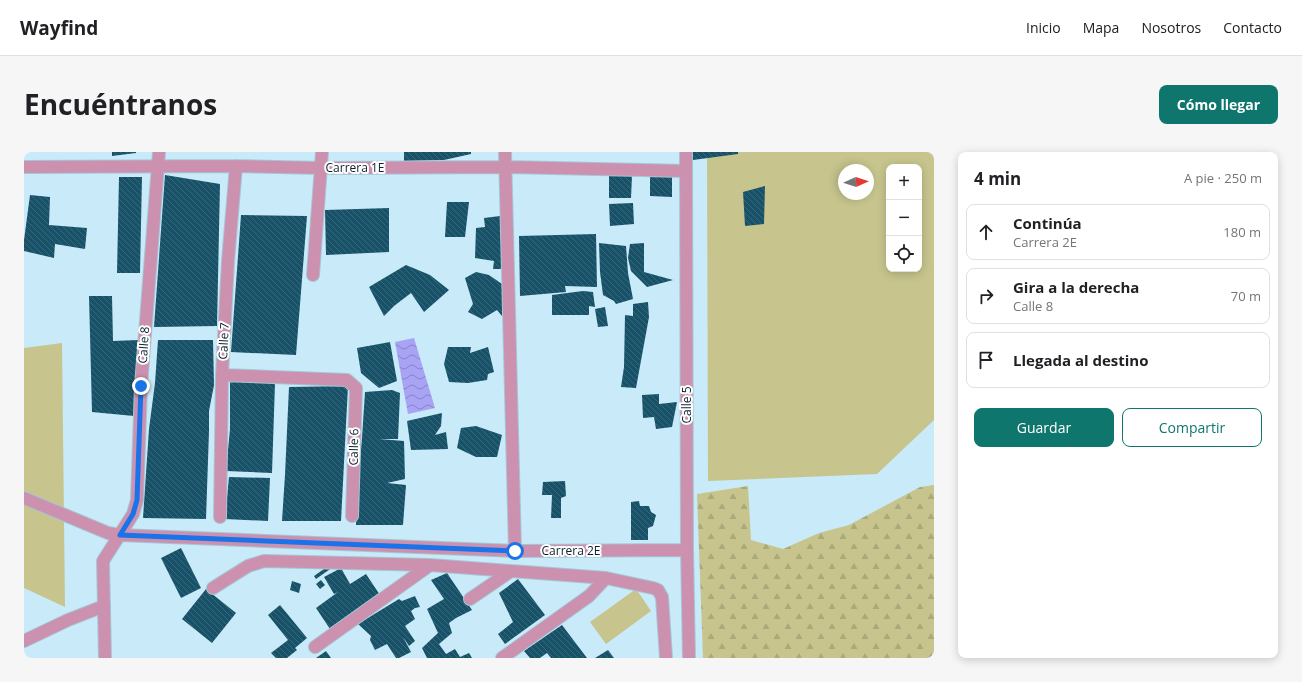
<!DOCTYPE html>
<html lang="es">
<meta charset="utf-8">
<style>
:root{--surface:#fff;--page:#f6f6f6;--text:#202124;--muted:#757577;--line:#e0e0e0;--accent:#0f766e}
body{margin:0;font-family:"Open Sans",sans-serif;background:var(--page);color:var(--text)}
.controls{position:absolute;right:12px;top:12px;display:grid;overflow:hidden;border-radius:8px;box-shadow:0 2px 10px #0003}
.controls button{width:36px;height:36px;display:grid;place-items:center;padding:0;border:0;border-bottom:1px solid var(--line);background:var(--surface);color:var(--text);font:20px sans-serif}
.compass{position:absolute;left:814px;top:12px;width:36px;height:36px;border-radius:50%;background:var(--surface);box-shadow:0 2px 10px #0003;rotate:87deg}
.stop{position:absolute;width:12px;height:12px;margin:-9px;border:3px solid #1a73e8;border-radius:50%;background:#fff}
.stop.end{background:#1a73e8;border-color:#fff;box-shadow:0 1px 4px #0008}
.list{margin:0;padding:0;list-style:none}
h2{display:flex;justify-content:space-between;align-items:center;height:52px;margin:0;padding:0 16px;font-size:17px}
h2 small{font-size:13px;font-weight:400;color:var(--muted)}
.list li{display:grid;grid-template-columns:26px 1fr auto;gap:12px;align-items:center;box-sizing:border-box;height:56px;margin:0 8px 8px;padding:0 8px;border:1px solid var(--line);border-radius:8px}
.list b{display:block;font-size:15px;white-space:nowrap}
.list p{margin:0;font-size:13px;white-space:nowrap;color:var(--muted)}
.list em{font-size:13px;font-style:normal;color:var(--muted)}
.actions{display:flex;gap:8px;padding:12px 16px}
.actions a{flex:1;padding:9px 0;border:1px solid var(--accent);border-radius:8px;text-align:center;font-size:14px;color:var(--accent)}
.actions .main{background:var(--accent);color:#fff}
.icon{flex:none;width:22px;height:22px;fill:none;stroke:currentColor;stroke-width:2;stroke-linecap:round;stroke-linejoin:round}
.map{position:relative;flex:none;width:910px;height:506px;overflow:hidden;border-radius:8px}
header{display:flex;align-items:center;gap:24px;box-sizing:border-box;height:56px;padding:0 20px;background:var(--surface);border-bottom:1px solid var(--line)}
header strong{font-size:19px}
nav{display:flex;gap:22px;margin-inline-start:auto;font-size:14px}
.intro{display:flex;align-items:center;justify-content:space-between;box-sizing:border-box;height:96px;padding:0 24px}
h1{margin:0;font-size:28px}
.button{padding:10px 18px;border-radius:8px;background:var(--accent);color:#fff;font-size:14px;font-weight:700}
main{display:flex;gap:24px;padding:0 24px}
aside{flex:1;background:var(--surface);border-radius:8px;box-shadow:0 2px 10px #0003}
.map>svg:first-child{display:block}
.green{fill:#c7c58d;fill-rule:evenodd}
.forest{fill:url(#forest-firs)}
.water{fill:url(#water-waves)}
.building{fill:url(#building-back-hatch)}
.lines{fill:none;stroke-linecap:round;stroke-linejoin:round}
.minor-casing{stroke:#a6c6d4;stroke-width:14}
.minor{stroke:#cb91af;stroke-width:12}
.route{stroke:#1a73e8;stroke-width:5}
.labels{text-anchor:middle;stroke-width:4;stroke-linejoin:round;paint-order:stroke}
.street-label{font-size:12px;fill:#09202a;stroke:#fff}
</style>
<header>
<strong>Wayfind</strong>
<nav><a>Inicio</a><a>Mapa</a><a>Nosotros</a><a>Contacto</a></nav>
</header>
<div class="intro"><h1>Encuéntranos</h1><a class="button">Cómo llegar</a></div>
<main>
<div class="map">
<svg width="910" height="506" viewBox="0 0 910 506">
<defs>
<pattern id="forest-firs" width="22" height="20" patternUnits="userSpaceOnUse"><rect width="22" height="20" fill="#c7c58d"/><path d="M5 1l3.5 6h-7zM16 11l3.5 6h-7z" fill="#aaa97a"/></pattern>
<pattern id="water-waves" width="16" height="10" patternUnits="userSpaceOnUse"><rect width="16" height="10" fill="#a9a3f5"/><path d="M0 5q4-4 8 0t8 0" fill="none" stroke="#8884c7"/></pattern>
<pattern id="building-back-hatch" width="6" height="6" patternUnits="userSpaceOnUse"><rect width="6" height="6" fill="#185268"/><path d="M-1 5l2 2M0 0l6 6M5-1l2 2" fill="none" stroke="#376779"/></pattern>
</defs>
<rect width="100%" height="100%" fill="#c8eaf9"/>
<path class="green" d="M683,0H910V268L853,322L684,329ZM865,15H895V117H865ZM820,18H844V42H820Z
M38,191L41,455L0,436V196Z
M612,437L627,459L582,492L566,470Z"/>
<path class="forest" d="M910,333V506H679L673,342L724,334L727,388L759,397L795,381L825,373L896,335Z"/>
<path class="water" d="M390,186L411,256L384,262L371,190Z"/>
<path class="building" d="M88,0H112V1L88,4Z
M380,0H447V2L420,8L380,9Z
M669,0H714V2L669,8Z
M141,23L196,32L193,174L130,175Z
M626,23H648V45L626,44Z
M585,24H608L607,46H585Z
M95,25H118L116,121H93Z
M741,34L740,72L721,74L719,40Z
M6,43L26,45L25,73L63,76L61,97L31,92L30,106L0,99V88Z
M423,50H445L441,85H421Z
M609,51L610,72L586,74L585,52Z
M365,56V100L302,103L301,58Z
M217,63L283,64L272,203L207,200Z
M476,64L478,117H469L470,109L451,106L452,76L461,75L460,66Z
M572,82L573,135L541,134L542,140L496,144L495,84Z
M575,91L602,94L604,121L609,147L592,152L590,149L579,143L576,120Z
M620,91V120L649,128L623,135L607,119L604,106L606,92Z
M382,113L406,123L425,138L400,160L387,141L370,154L360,164L345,135Z
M452,120L465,123L478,132V164L473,158L458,167L444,160L449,152L441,126Z
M559,139L569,140L571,155L565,154V163H528V143Z
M65,144H88L89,189L114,188L110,264L68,260Z
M624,150L625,165L612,236L597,235L600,215L601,163L609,164V152Z
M581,155L584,174L574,175L571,157Z
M134,188H189L190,233L185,259V279L182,367L119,366L125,277L131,231Z
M366,190L373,229L355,236L337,221L333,196Z
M424,195H447L446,201L464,195L470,220L464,222L463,228L444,231L425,230L420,212Z
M206,229L251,231L248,321L202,319L206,277Z
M324,234L317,369H258L261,323L265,235Z
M368,238L376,241L374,287H355L380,289L381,327L363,331L382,333L379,373H332L334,327L338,286L341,240Z
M635,242V252L653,250L648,275L632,277L630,265L619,266L618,243Z
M418,261L417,274L411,283L422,280L424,297L387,298L383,269Z
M452,274L478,283L473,305H452L433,296L437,276Z
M205,325L246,326L244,369L201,367Z
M541,329L542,344L537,346V366H527L528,343H518L519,330Z
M615,349L616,354H625L627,360L632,363L629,374L624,376V388H607V350Z
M157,396L177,436L157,446L137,406Z
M307,412L309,415L292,427L290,424Z
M317,416L326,432L342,422L356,443L306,477L292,456L314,440L310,442L300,425Z
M423,421L448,458L432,466L425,471L428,481L415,492L422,502L431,497L436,505L445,501L448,506H403L398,496L414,481L403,457L420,447L407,428Z
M494,427L521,463L481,492L474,482L489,470L475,441Z
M297,428L301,433L296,437L292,432Z
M268,429L277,432L275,441L266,438Z
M182,437L212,461L188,491L158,467Z
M391,444L396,455L391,456L387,459L391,467L381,474L391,489L385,494L379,485L387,500L375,506H372L363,492L351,498L346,488L347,484L334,472L375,447L378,449Z
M256,453L283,486L271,496L273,498L263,506H252L247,501L264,488L244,463Z
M538,473L563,506H527L523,501L516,506H506L500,499Z
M584,498L590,506H571Z
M302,499L307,506H292Z"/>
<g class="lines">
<defs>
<path id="minor" d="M481,0L491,399
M662,0L663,398L665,506
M0,15L212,14L297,16L482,15L662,19
M289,123L298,0
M198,223L323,228L332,236L328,364
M0,346L84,381L96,383L491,399L663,398
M196,365L198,223L204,109L212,14
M189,436L224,414L240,409L406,413L582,426L629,436L634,438L638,445L642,506
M446,447L487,419
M0,489L44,468L80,454
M291,495L406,413
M81,506L79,409L109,362L113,348L117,234L135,0
M478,506L565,444L582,426"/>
</defs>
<use href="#minor" class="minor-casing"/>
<use href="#minor" class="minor"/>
</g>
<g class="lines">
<path class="route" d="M117,234L113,348L109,362L96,383L491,399"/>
</g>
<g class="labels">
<g class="street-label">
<text x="331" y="20">Carrera 1E</text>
<text transform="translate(200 189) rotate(-87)" y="4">Calle 7</text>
<text transform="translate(120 193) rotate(-86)" y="4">Calle 8</text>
<text transform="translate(663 253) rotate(-90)" y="4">Calle 5</text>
<text transform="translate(330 295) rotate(-89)" y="4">Calle 6</text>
<text x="547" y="403">Carrera 2E</text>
</g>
</g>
</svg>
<div class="controls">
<button>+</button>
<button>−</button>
<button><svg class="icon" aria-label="locate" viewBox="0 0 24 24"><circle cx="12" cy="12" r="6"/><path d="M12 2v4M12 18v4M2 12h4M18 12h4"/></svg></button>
</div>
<svg class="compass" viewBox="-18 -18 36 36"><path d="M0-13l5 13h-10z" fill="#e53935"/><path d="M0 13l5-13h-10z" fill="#757577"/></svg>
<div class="stop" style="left:491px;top:399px"></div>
<div class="stop end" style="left:117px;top:234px"></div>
</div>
<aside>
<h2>4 min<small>A pie · 250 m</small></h2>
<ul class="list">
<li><svg class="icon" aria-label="ahead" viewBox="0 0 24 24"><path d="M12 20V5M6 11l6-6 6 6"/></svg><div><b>Continúa</b><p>Carrera 2E</p></div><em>180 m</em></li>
<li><svg class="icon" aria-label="right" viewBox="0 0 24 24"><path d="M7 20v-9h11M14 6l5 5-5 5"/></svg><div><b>Gira a la derecha</b><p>Calle 8</p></div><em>70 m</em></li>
<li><svg class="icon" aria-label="arrive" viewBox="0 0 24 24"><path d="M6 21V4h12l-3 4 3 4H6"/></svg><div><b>Llegada al destino</b></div></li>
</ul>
<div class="actions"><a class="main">Guardar</a><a>Compartir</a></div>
</aside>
</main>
